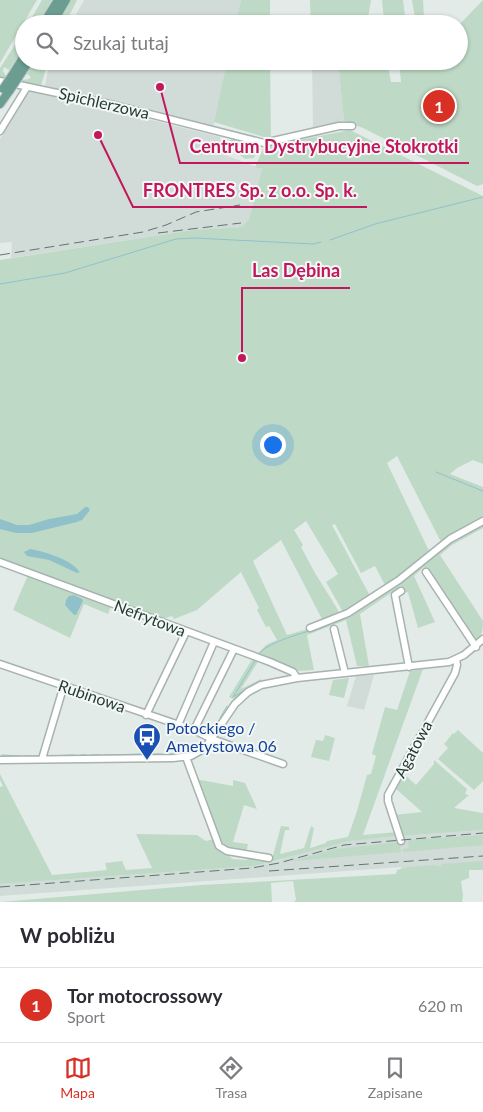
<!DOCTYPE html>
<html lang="pl">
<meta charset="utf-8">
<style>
:root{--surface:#fff;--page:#f7f7f7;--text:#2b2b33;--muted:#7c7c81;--line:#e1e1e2;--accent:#d93025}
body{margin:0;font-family:Lato,sans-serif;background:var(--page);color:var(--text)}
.you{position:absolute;left:272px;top:444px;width:18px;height:18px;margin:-12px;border:4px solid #fff;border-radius:50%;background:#1a73e8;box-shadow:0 0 0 8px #1a73e833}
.badge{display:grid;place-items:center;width:32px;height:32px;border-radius:50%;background:var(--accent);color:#fff;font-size:16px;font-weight:700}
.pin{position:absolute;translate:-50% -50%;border:2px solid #fff;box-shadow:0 1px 5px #0006}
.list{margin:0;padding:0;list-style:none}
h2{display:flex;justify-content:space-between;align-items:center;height:65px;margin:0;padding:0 20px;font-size:21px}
h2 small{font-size:16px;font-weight:400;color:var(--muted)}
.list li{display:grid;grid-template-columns:32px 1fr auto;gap:15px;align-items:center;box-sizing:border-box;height:75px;padding:0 20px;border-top:1px solid var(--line)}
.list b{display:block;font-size:19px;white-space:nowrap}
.list p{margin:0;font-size:16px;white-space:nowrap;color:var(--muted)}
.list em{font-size:16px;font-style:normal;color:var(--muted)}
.icon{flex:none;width:28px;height:28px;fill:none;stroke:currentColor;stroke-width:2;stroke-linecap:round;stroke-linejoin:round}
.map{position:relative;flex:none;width:483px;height:902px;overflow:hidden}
.search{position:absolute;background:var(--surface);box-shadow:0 1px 4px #0004;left:15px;right:15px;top:15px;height:55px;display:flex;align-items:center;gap:12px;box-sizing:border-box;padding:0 18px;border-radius:28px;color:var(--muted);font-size:19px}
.sheet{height:140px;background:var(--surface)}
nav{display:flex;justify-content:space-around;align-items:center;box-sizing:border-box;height:70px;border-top:1px solid var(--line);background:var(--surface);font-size:14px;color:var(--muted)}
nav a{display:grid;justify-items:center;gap:2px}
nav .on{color:var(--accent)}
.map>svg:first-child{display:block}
.built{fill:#d1dbd7}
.green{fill:#bedac6}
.water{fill:#90c1cb}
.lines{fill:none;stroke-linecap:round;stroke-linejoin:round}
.stream{stroke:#90c1cb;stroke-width:1}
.minor-casing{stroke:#a6b3af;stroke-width:9}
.major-casing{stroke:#c2c8c6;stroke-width:10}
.minor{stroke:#fff;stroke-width:6}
.major{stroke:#6b9d91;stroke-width:8}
.rail{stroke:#5f7670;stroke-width:1;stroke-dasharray:10 5;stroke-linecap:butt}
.major-bridge-casing{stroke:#c2c8c6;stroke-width:10;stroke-linecap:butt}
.major-bridge{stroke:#6b9d91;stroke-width:8}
.labels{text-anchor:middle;stroke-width:4;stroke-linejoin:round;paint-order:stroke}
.street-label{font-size:16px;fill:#243b35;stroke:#f3f8f6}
.transit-label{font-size:16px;fill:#164399;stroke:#f3f8f6;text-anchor:start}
.leader{fill:none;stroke:#c2185b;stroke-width:2}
.callout-dot{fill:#c2185b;stroke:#f3f8f6;stroke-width:2}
.callout-label{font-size:18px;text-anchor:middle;font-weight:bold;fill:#c2185b;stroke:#f3f8f6;stroke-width:4;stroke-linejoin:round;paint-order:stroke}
</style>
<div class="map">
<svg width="483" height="902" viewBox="0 0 483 902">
<rect width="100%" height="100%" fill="#e3ebe8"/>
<path class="built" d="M84,0H241L235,24H71Z
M50,61H227L213,127L45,86Z
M312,61H338L344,121L313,127Z
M30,90L220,137V153L262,169L249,219L242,227L193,230L11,258L12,242L0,243V139Z
M374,675L364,710L347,706L356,676Z
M483,830V867L402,873L401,867L0,896V884L255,866L276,861L337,843L361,839Z"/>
<path class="green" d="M0,0H37L0,63Z
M42,0H52L38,24H28Z
M69,0H77L65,24H56Z
M241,0H270V24H235Z
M310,0H371L367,24H311Z
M382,0H403L406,24H377L378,18L384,21Z
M412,0H423L424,18L416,24Z
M483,0V184L477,186L363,128L344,121L338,61H387L391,82H401L399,61H408L410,66L418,65L425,61H459V25Z
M24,31V48L9,70L4,67L3,71L6,76L4,80L0,79V68Z
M34,61H48L41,86L21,83L22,80L29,79L31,77L26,73Z
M227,61H270L271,139L214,122Z
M350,130L483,196V464L473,460L457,468L450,474L483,487V518L442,544L397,456L387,463L430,553L386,587L375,566L361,573L335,524L332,525L370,596L348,611L343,612L326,582L338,574L306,521L294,530L303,545L301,547L315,573L338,610V614L323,621L281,540L253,561L287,635L311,628L353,611L398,583L447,543L483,522V528L452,545L440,555L483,621C483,631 482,636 475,643L424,567L414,576L435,622L418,628L408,592L404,593L401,586L360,614L369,666H357L346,620L307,635L314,670L299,671L257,654L266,645L277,640L269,626L266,627L257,610L259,608L241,572L197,610L174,619L172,616L162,619L0,559V260L193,230L242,227L249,219L262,169L255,167L264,147Z
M233,138L251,142L257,149L254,158L245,159L231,148L229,141Z
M28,575L111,606L108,614L84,604L70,638L13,610Z
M253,658L259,660L241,689L261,679V683L245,691L235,700L229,697Z
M423,669L363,835L397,832L398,836L349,841L255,866L0,884V787L3,786L0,780V774L52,875L107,870L105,863L122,861L126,870L152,868L136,834L197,835L206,841L214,839L232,859L247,860L248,855L272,859L281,826L289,827V830H285L280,854L304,848L311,826L314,828L310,848L326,843L327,841L348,837L357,811L367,775L371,774L376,756L372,754L385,707L397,710L410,671Z
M349,678L344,698L329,695L333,680Z
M458,730L483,753V781L474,790L438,759L448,748L444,744L453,733L454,734Z
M325,735L335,738L329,761L311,757L316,740L323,741Z
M434,760L467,789L465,794L469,795L454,808L483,813V830L401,836L394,815L422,812L394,787L402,772L416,785L434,764Z
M195,779L233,786V780L245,783L257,809L244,805L233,842L248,844L247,849C238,854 227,850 220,845Z
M483,835V845L403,852V849L409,848L408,840Z
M399,842L401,852L292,861L335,849Z
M483,861V870H469V878L461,881L463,895L462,902H294L296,900L293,881L271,883L272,902H0L201,885L396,874L397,870L409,867L435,865L436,866H441V864Z"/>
<path class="water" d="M85,507H88L90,510L82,520L77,522L32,533H16L0,529V519L17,525H29L49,519L77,514Z
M30,549C46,552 70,559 80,572L77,573L49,560L27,556L24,552Z
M74,595L82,599L83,601L76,615H74L65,605L66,600L69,596Z"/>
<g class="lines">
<path class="stream" d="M330,240L375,224L483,197
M0,284L65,273L176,239L194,238L313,244L321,242
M436,472L483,491
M382,595L399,583
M259,654C267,643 296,635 309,631
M235,696L260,681
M233,697L255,661
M220,718L227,706
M210,734L217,723
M197,749L207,740
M147,754H162
M169,754H181
M184,754L193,751
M2,755L21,756
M81,755H86
M91,755H100
M105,755L142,754
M25,756H40
M46,756L74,755"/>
<defs>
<path id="minor" d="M0,81L114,105L264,143L339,126H352
M0,131L27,87
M0,562L270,662L293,672L297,678
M426,572L476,647
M401,591L395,595L409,667
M310,628L348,613L399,580L450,539L483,521
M334,629L345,673
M0,664L194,730L212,739L283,764
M146,715L186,632
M178,725L214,642
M194,730L234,649
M186,757L219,846L227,851L269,858
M42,759L64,685
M0,760L173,758L191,756L205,748L235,704L248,692L261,685L297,678L449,662L464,655L483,639
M401,841L388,801V795L455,673L457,665L456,659"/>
<path id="major" d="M43,24L58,0
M52,24L66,0
M11,77L24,56
M18,78L29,61
M0,104L10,90"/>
</defs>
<use href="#minor" class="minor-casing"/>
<use href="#major" class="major-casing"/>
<use href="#minor" class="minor"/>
<use href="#major" class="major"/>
<path class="rail" d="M158,233L241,223
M0,255L143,232L166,225L196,212L240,205
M269,871L483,856
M0,887L252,868L279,863L344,845L483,833"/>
<defs>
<path id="major-bridge" d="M3,89L11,77
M10,90L18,78"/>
</defs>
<use href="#major-bridge" class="major-bridge-casing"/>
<use href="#major-bridge" class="major-bridge"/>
</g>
<defs>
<symbol id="bus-pin" viewBox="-11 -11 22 30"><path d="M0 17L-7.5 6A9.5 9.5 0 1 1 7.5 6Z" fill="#1a4fb4" stroke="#f3f8f6"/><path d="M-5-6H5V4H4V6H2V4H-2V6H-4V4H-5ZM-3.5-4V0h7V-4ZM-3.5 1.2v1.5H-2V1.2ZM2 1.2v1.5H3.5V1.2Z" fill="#fff"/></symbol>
</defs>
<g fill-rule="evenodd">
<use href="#bus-pin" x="131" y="721" width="32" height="43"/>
</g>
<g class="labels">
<g class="street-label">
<text transform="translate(104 103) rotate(13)" y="6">Spichlerzowa</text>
<text transform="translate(150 618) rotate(21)" y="6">Nefrytowa</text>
<text transform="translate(92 696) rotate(19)" y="6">Rubinowa</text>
<text transform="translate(413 749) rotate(-62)" y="6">Agatowa</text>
</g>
<g class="transit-label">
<text x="166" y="734">Potockiego /<tspan x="166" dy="18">Ametystowa 06</tspan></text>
</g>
</g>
<path class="leader" d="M160 87L180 163H469M98 135L133 207H367M242 358L242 288H350"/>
<g class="callout-dot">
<circle cx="160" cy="87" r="5"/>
<circle cx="98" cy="135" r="5"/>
<circle cx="242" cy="358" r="5"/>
</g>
<g class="callout-label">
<text x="324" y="153">Centrum Dystrybucyjne Stokrotki</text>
<text x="250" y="197">FRONTRES Sp. z o.o. Sp. k.</text>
<text x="296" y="277">Las Dębina</text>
</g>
</svg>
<div class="you"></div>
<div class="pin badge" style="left:439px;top:106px">1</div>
<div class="search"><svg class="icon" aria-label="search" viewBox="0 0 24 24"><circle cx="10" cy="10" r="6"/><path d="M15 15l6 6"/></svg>Szukaj tutaj</div>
</div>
<section class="sheet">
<h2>W pobliżu<small></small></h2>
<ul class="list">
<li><span class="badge">1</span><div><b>Tor motocrossowy</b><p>Sport</p></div><em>620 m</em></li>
</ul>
</section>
<nav>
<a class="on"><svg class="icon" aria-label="map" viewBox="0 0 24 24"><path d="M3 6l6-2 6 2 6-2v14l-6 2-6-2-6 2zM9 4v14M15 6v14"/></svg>Mapa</a>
<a><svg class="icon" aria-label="directions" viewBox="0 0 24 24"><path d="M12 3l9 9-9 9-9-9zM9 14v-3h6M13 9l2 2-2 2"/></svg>Trasa</a>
<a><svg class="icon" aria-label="saved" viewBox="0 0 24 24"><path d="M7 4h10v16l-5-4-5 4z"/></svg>Zapisane</a>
</nav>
